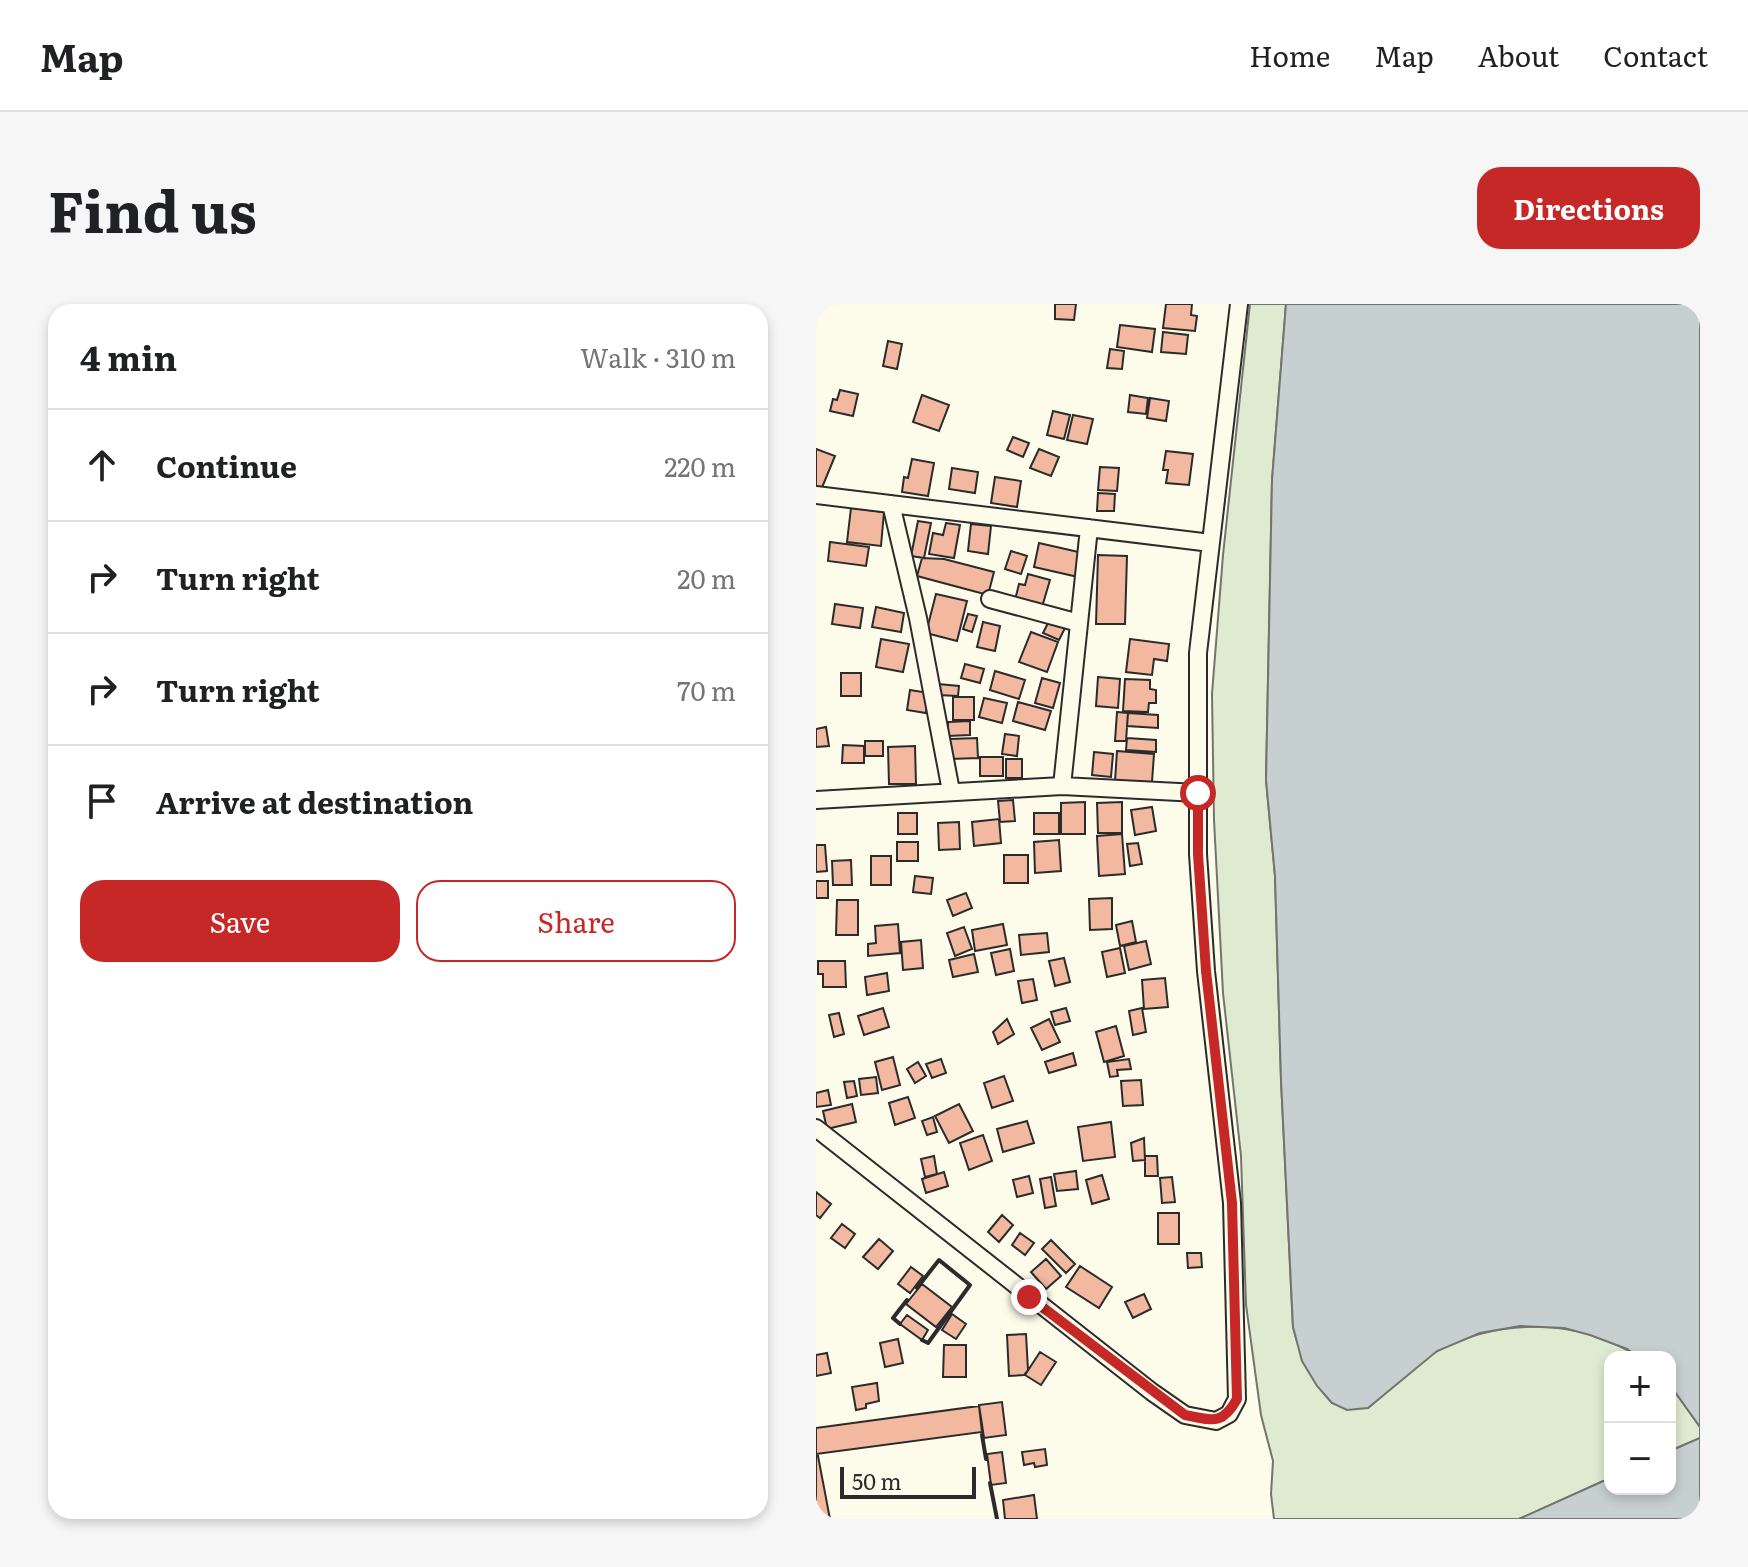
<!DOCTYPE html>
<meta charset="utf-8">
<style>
:root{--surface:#fff;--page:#f6f6f6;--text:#202124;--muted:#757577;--line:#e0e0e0;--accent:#c62828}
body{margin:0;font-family:Literata,serif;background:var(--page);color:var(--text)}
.controls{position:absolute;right:24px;bottom:24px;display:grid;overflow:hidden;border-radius:16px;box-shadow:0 4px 12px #0003}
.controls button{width:72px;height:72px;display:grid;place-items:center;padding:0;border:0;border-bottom:2px solid var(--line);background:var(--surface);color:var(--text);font:40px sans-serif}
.scale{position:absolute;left:24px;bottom:20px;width:136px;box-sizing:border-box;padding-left:8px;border:4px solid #2b2b2b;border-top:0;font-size:22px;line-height:28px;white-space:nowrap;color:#2b2b2b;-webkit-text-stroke:6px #fdfbea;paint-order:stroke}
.stop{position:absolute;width:24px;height:24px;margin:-18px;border:6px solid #c62828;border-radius:50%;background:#fff}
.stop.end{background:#c62828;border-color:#fff;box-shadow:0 2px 8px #0008}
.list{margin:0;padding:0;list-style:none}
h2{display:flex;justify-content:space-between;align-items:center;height:104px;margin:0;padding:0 32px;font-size:34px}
h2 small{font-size:26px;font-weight:400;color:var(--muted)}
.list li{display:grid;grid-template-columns:52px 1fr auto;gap:24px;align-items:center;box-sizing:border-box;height:112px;padding:0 32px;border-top:2px solid var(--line)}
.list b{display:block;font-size:30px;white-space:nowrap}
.list em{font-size:26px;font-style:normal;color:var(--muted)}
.actions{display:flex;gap:16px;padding:24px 32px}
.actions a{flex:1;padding:18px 0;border:2px solid var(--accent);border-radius:24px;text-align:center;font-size:28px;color:var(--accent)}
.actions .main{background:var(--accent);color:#fff}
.icon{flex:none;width:44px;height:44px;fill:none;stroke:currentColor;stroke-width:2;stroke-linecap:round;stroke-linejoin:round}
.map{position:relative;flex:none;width:884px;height:1215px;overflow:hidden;border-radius:24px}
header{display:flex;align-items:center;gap:48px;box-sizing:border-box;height:112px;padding:0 40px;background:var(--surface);border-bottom:2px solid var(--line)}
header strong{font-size:38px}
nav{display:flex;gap:44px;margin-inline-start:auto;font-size:28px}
.intro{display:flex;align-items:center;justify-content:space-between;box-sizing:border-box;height:192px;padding:0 48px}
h1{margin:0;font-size:56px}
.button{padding:20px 36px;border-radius:24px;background:var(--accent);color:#fff;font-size:28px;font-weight:700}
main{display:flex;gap:48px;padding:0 48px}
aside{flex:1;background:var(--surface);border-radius:24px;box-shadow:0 4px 12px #0003}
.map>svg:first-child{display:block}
.green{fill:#deebd1;stroke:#74746e;stroke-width:2}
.water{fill:#c7d0d0;stroke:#74746e;stroke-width:2}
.building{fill:#f2b8a0;stroke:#2b2b2b;stroke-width:2}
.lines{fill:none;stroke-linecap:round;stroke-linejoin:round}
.minor-casing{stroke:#2b2b2b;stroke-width:20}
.minor{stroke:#fdfbea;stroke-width:16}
.wall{stroke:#2b2b2b;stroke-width:4}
.route{stroke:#c62828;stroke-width:10}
</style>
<header>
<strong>Map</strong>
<nav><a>Home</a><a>Map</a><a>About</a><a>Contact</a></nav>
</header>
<div class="intro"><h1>Find us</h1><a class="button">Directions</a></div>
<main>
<aside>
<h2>4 min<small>Walk · 310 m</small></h2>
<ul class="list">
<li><svg class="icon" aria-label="ahead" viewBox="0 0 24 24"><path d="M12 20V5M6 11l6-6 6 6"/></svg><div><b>Continue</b></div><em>220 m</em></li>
<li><svg class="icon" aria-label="right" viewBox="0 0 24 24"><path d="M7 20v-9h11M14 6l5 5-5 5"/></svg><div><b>Turn right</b></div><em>20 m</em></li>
<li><svg class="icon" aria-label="right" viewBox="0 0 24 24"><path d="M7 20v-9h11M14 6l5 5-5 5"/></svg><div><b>Turn right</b></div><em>70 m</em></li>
<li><svg class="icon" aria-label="arrive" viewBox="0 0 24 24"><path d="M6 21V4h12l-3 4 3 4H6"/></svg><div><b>Arrive at destination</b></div></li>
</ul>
<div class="actions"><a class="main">Save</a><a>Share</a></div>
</aside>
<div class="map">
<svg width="884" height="1215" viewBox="0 0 884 1215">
<rect width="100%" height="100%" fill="#fdfbea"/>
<path class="green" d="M434,0H470L456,176L450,476L459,572L465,776L477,1023C485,1054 495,1076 516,1099L552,1104C572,1087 601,1057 623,1046C685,1014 764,1014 822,1053H794V1174L703,1215H458L455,1190L457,1157L445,1111L430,1001L425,852L407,689L398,516L396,390L407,251Z
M854,1081L884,1123V1134L854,1147Z"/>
<path class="water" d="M470,0H884V1123L854,1081V1053H822L811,1045L774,1031L748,1024L704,1022L664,1029L621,1047L552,1104L531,1106L516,1099L501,1082L486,1057L477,1023L465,776L459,572L450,476L456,176Z
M884,1134V1215H703L794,1174V1185H854V1147Z"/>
<path class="building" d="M239,0H260L258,16L239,15Z
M350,0H376L375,11L381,12L379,27L347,24Z
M304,21L339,25L336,48L301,43Z
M347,28L372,31L370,50L345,48Z
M72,37L86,40L81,65L67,62Z
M294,45L308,47L306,65L291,64Z
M24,86L42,90L37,112L14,107L17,95L21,96Z
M106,91L133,101L123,127L97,118Z
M314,91L332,94L330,110L312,108Z
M334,94L353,97L350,117L331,114Z
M237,107L254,111L248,135L231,131Z
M257,111L277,115L271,140L251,136Z
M197,133L213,139L207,153L191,146Z
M0,145L19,152L5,186L0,184Z
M223,145L243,153L235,172L214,164Z
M350,147L377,150L373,181L350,179L352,166H347Z
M96,155L118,159L112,192L86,188L88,173L92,174Z
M284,163L303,164L301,187L282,186Z
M136,164L162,168L159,189L133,185Z
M179,173L205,177L201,203L175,199Z
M282,189L299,190L298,207H281Z
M35,204L68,208L65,242L31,238Z
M102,217L115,219L108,254L95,252Z
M130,219L144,221L138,254L113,250L117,229L127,231Z
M155,220L175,222L172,250L152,247Z
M14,238L53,243L50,262L12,257Z
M223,239L267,249L262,273L218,263Z
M195,247L211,252L205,270L189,265Z
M282,251L311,252L309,320H280Z
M106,254L128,255L178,268L172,291L101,272Z
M212,270L234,276L226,303L199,296L203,280L209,281Z
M120,290L151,297L141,337L110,329Z
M19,300L47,304L44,324L16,320Z
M60,303L88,309L85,328L56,323Z
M152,310L161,312L156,328L147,325Z
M233,317L249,324L243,336L227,329Z
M167,318L184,322L179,347L161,343Z
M215,328L242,338L231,368L203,358Z
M65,335L93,340L87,368L60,363Z
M314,335L353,340L351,357L338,355L336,371L310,368Z
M149,360L168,365L164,379L145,374Z
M179,367L209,376L203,395L174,386Z
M25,369H45V392H25Z
M282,373L304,375L302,404L280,402Z
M226,374L244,379L237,404L219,399Z
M309,375L334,376V385L340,386V399H333L332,408L307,407Z
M122,380L143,382L142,392L121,391Z
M94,386L113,389L110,409L91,406Z
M137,393H158V416H137Z
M168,394L191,399L186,419L163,413Z
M202,398L235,407L229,426L197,417Z
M301,408L312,409L310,437H299Z
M312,409L342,411V424L311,422Z
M154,417V431L132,432V418Z
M10,423L13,442L0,443V425Z
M189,430L203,432L201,452L186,450Z
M161,434L162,454L134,455V435Z
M311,434L340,436V448L310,446Z
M49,437H67V452H49Z
M27,441L48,442V459H26Z
M99,442L100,480H73L72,443Z
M301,447L338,450L336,478L299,477Z
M278,448L297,450L295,473L276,471Z
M164,453H187V472H164Z
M190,455H206V474H190Z
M197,496L199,517L184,518L182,497Z
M269,498V530H245V499Z
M306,498V529H282L281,499Z
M336,503L340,527L319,531L315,506Z
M82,509H101V530H82Z
M218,509H243V530H218Z
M183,515L185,539L158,542L156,518Z
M143,518L144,545L123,546L122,519Z
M306,530L309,570L283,572L281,532Z
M243,536L245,567L219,569L218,538Z
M81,538H102V557H81Z
M322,539L326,560L314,562L311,540Z
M0,541H9L11,567L0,568Z
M188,551H212V579H188Z
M55,552H75V581H55Z
M35,556L36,581H17L16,557Z
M99,572L117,574L115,590L97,588Z
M0,577H12V594H0Z
M150,589L156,604L137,612L131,596Z
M296,594V625L274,626L273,595Z
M21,596H42V631H20Z
M316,617L320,638L304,642L300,621Z
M82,620L84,649L52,652V640L60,639L59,622Z
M187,620L191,641L159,647L156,626Z
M148,623L156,645L139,652L131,629Z
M231,629L233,648L205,651L203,631Z
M105,636L107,664L87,666L85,638Z
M330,637L335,660L313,666L308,642Z
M304,644L309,669L291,673L286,648Z
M194,645L198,667L180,671L175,649Z
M158,650L162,668L137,673L133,656Z
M248,654L254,678L239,682L233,657Z
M2,657H29L30,683H7V670H2Z
M71,669L73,687L51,691L49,673Z
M349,674L352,703L328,705L326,676Z
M217,675L221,696L206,699L202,677Z
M67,704L73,723L48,731L42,712Z
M250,704L254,717L239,721L235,708Z
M326,704L330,728L317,731L313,707Z
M23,709L28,730L18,733L13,711Z
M191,715L198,730L182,740L177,728Z
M233,715L244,738L226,746L215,724Z
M300,722L308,752L288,758L280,728Z
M257,749L260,761L233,769L229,758Z
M77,753L84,781L66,786L59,758Z
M125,755L130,769L116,774L110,760Z
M313,755L315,765L301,766L302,772L294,773L291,758Z
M102,758L110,772L99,779L91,765Z
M188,772L197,797L176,804L168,779Z
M60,773L62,789L45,791L43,775Z
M325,776L327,801L307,802L305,777Z
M38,777L41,792L31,794L28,778Z
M12,786L15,801L0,803V789Z
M92,793L99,814L79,821L73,799Z
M36,800L40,818L11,825L7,807Z
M143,800L157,827L133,839L119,812Z
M117,813L121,828L111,831L106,817Z
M211,817L218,839L187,848L181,825Z
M295,818L299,853L267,857L262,823Z
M167,831L176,857L153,866L144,839Z
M328,834L329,856L317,857L315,839Z
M118,852L121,870L109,873L105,855Z
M329,852H341L342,872H329Z
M260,867L262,885L241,887L238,870Z
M128,868L132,882L110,889L106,875Z
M286,871L293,895L276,900L270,876Z
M213,872L217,889L201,893L197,876Z
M235,873L240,902L229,904L224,875Z
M356,873L359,898L346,899L344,874Z
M0,888L15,900L4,914L0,911Z
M342,909H363V940H342Z
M186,911L197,921L183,938L172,928Z
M26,920L39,930L29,944L15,934Z
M204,929L218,939L209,951L196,941Z
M63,935L77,947L62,965L47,953Z
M235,936L259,960L250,969L226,945Z
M371,949H385L386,963L372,964Z
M230,955L245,972L230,985L215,968Z
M264,962L296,983L283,1004L250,983Z
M95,963L107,972L94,989L82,980Z
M106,980L136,1003L120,1023L90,1000Z
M328,990L335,1005L317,1014L309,998Z
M136,1010L150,1020L140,1035L126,1026Z
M91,1011L112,1026L106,1036L84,1020Z
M210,1030L212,1066L208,1071L193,1072L191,1031Z
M82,1035L87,1059L69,1063L64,1039Z
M128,1041H150V1073H127Z
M224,1048L240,1058L225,1081L209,1071Z
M11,1049L15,1069L0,1072V1051Z
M61,1079L63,1097L50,1100V1104L40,1106L36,1083Z
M186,1098L190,1131L168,1134L163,1101Z
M163,1102L166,1128L0,1150V1124Z
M229,1145L231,1161L219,1163L218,1159L208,1161L206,1148Z
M186,1148L190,1179L175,1181L171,1150Z
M0,1152H2L14,1215H0Z
M218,1191L221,1215H189L187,1196Z"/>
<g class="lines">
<defs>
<path id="minor" d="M0,191L395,239
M75,200L102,314L135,487
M174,295L263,319
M246,482L273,224
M0,496L246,482L382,489
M0,824L336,1088L369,1111L400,1117L413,1110L421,1095L416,899L390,667L382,550V349L423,0"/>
</defs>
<use href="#minor" class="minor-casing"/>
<use href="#minor" class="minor"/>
<path class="wall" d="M101,984L123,956L154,981L112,1039L106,1036
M84,1020L77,1014L91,996
M166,1131L170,1155
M174,1179L181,1215"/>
</g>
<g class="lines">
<path class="route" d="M213,993L369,1111C396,1116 406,1122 421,1095L416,899L390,667L382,550V489"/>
</g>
</svg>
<div class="controls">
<button>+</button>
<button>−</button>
</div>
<div class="scale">50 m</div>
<div class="stop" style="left:382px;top:489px"></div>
<div class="stop end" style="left:213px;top:993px"></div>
</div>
</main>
